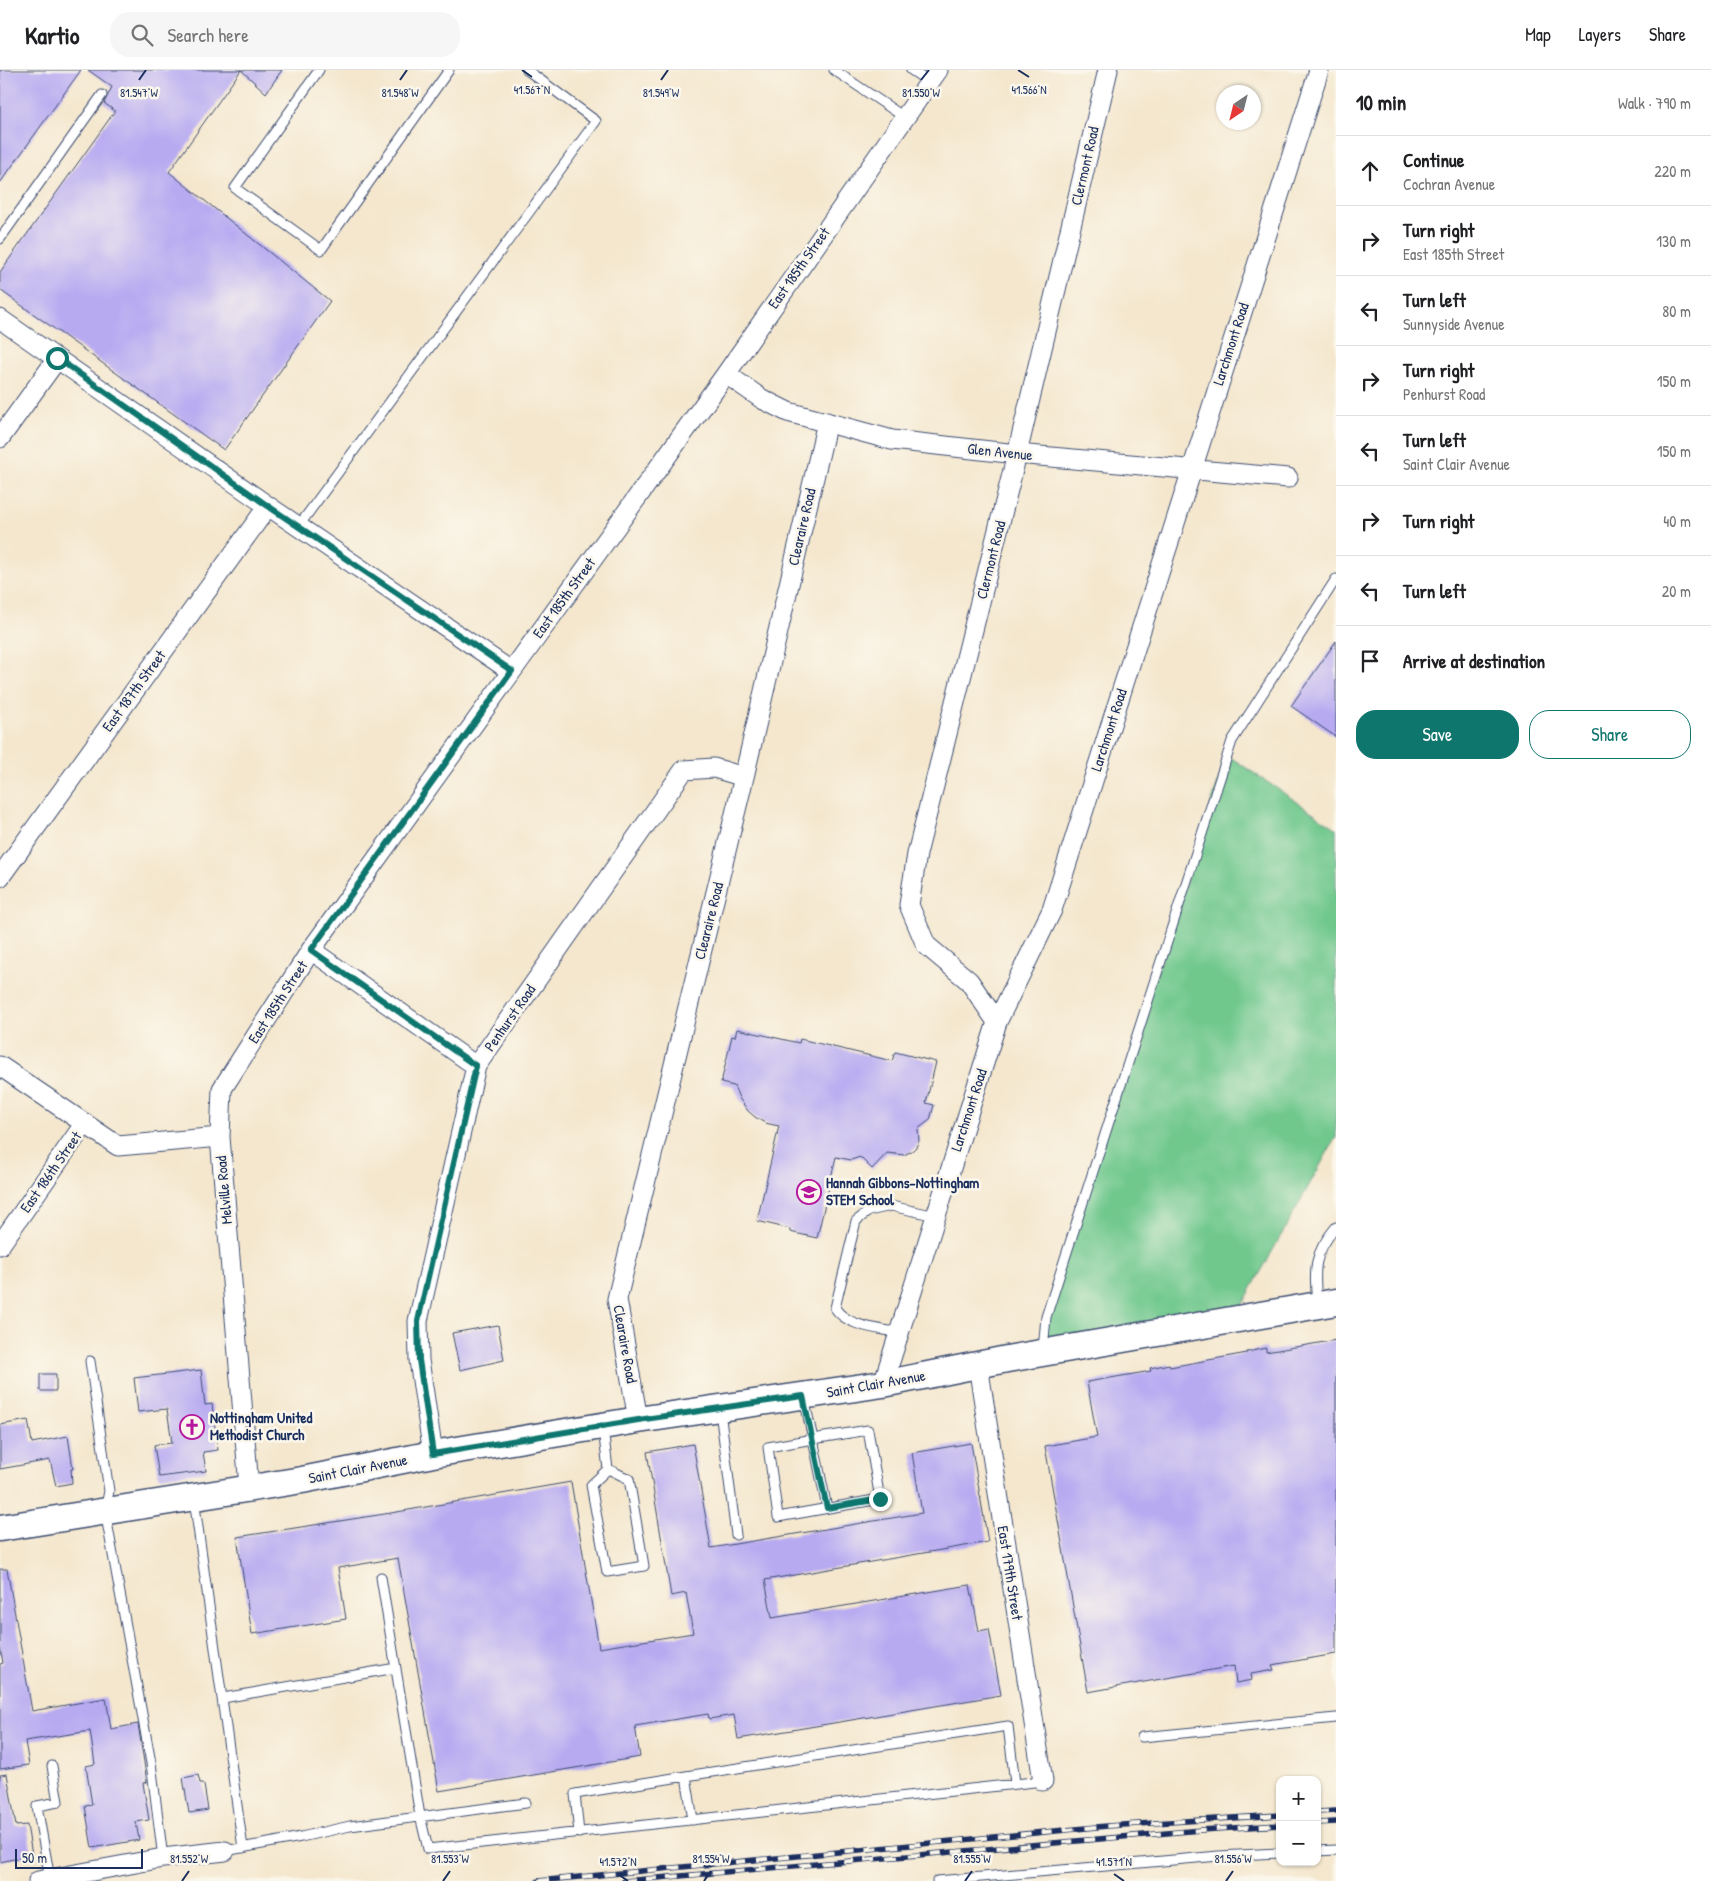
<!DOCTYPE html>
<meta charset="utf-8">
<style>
:root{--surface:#fff;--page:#f6f6f6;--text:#202124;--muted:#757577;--line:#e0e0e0;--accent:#0f766e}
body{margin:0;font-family:"Patrick Hand",sans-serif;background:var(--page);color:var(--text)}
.controls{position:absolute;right:15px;bottom:15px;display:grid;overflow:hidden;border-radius:10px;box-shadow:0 1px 4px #0004}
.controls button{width:45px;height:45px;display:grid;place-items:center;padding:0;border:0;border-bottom:1px solid var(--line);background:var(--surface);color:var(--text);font:25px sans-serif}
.compass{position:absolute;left:1216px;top:15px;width:45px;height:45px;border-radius:50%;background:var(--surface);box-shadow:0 1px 4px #0004;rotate:215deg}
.scale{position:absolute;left:15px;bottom:12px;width:128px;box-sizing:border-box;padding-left:5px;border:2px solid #1b2f5e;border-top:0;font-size:14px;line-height:18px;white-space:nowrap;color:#1b2f5e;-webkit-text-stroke:4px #fbf7ec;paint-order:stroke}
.stop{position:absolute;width:15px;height:15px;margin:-11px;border:4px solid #0f766e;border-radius:50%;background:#fff}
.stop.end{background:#0f766e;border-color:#fff;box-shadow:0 1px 5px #0008}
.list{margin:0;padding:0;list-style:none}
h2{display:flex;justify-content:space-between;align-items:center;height:65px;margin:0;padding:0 20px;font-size:21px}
h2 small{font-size:16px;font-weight:400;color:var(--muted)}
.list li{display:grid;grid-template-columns:32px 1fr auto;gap:15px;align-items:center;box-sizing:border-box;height:70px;padding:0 20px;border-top:1px solid var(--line)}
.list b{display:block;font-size:19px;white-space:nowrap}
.list p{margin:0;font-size:16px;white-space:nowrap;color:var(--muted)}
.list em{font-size:16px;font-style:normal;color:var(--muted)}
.actions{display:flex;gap:10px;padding:15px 20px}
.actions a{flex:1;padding:11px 0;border:1px solid var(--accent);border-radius:20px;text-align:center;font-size:18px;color:var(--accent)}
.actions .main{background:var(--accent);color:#fff}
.icon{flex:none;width:28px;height:28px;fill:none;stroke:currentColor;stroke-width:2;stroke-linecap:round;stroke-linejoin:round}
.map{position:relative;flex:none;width:1336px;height:1811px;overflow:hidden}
header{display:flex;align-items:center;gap:30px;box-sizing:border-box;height:70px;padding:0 25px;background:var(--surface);border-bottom:1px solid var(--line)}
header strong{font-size:24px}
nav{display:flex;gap:28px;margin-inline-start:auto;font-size:18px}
.search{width:350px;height:45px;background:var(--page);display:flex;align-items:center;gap:12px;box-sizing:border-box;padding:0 18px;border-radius:20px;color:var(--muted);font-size:19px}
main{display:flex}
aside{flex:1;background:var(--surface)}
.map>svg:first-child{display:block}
.green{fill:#70c88d;stroke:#467c76}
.building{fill:#b7aaf1}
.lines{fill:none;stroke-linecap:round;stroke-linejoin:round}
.lane-casing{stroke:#3c4b6f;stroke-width:11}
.street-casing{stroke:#3c4b6f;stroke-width:21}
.secondary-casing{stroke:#3c4b6f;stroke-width:29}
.lane{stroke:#fff;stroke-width:9}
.street{stroke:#fff;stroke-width:19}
.secondary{stroke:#fff;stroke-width:26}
.rail-casing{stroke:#1b2f5e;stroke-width:5.5}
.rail{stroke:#fbf7ec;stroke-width:4;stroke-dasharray:11;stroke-linecap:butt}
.route{stroke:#0f766e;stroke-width:6}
.ticks{fill:none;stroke:#1b2f5e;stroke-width:2}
.labels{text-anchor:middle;stroke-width:5;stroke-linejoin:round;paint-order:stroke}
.street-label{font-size:15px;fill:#1b2f5e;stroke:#fbf7ec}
.poi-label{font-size:15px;font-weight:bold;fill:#1b2f5e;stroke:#fbf7ec;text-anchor:start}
.ticks-label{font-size:12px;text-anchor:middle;fill:#1b2f5e;stroke:#fbf7ec;stroke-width:5;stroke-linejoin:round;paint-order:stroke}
</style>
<header>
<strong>Kartio</strong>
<div class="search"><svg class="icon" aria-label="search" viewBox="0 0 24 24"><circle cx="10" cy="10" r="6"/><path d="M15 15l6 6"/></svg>Search here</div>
<nav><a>Map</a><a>Layers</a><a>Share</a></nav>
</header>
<main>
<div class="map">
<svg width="1336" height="1811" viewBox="0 0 1336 1811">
<rect width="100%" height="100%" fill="#fbf7ec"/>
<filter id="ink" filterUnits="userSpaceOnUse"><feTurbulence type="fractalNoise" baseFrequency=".02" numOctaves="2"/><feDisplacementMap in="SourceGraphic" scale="10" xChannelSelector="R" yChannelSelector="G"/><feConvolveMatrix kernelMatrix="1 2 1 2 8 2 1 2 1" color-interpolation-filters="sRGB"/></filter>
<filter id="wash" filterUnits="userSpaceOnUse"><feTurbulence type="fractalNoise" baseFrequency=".0096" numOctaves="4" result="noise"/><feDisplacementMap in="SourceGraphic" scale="20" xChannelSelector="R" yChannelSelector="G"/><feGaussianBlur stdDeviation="1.12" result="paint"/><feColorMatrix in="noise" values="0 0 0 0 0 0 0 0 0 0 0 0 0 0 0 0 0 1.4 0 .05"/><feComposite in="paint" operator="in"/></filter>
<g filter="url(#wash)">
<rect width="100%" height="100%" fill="#f4e7ce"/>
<path class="green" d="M1227,685L1336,758V1067L1234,1250L1042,1283L1046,1247Z"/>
<g id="blocks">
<path class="building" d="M0,0H81L0,113Z
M88,0H241L169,102L330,231L224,380L0,220V202L115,41L104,33L112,17Z
M241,0H282L266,23Z
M1336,571V667L1291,636Z
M737,959L799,973L800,969L892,991L895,982L936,992L926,1033L934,1035L930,1050L918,1059L919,1071L916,1077L912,1081L904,1085L887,1083L872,1099L860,1087L851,1090L836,1087L817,1168L790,1162V1159L757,1151L779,1056L765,1053L755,1047L748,1041L739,1028L734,1016L721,1013L732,966L735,967Z
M498,1255L504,1290L460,1300L452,1263Z
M1336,1270V1584L1272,1595L1274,1600L1251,1604L1252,1610L1236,1613L1234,1596L1088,1622L1045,1376L1097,1367L1087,1312L1151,1301L1150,1298L1169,1294L1170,1297L1247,1283V1282L1266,1278V1282Z
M201,1300L205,1335L212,1334L218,1380L203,1382L206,1401L159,1407L154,1375L172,1373L167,1339L138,1342L134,1308Z
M40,1304H56V1321H40Z
M28,1350L32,1373L68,1366L73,1399H71L72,1413L56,1416L50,1390L0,1399V1355Z
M971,1373L988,1472L765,1510L772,1548L970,1515L979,1561L989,1559L1001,1625L738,1669L734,1645L709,1649L708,1644L635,1656L640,1687L439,1721L398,1488L338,1498L346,1549L252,1564L237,1467L391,1443L571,1412L599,1578L693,1563L686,1523L671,1526L647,1382L693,1374L711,1478L922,1443L912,1383Z
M0,1499H7L32,1641L106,1628L111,1659L138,1654L147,1712L143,1713L149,1750L136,1752L139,1770L92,1778L85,1736L92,1735L86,1696L95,1694L90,1661L25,1671L29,1695L0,1699V1594L3,1593L0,1576Z
M7,1704L16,1756L27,1755L32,1785L0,1792V1705Z
M198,1705L200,1713H202L204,1715L208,1740L189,1743L183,1708Z"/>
</g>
</g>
<g filter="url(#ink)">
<use href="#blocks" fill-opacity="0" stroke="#3c4b6f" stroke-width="1"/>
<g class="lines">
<defs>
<path id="lane" d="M319,0L235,118L321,180L449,0
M834,0L904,47
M911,0L929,12
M0,169L102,25
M298,457L596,51L527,0
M1317,1233C1314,1199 1313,1184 1336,1157
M899,1263C878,1258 847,1257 835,1238L856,1151L869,1141L891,1136L936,1146
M1043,1280L1046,1247L1232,671L1336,509
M90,1291L109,1421L105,1441L151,1693L163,1788
M804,1328L813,1369L768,1377L778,1447L880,1429L868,1360L813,1369L827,1438
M720,1341L736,1465
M603,1359L608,1399L591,1415L607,1502L644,1496L629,1409L608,1399
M194,1429L243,1778
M381,1507L420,1746L428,1779L1043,1711
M223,1628L396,1598
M1142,1667L1336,1648
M693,1750L686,1706L1008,1656L1015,1713
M579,1763L575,1724L686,1706
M225,1781L301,1767L350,1756L526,1733
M1317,1781L1336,1780
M50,1809L37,1736L58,1732L52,1696
M937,1811L1219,1786L1280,1783"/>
<path id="street" d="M0,249L268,436L511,601
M726,304L762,329L788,342L892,370L1017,384L1288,408
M0,368L57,289
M0,807L268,436
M311,880L476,996
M997,952L969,911L926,875L909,835L917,784L1017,384L1108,0
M0,996L118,1076L220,1067
M0,1175L85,1053
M978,1295L1043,1711
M883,1314L997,952L1052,840L1319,0
M638,1350L617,1229L744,707L827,352
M433,1384L419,1290L418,1251L476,996L684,700L714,698L744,707
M249,1417L220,1067L222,1019L311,880L726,304L938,0
M38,1811L163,1788L225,1781"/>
<path id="secondary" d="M0,1458L302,1410L433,1384L638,1350L883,1314L1007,1289L1336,1232"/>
</defs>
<use href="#lane" class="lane-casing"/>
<use href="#street" class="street-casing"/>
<use href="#secondary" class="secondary-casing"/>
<use href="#lane" class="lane"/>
<use href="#street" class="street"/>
<use href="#secondary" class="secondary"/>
<defs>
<path id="rail" d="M1317,1742L1336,1741
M1317,1753L1336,1752
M538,1811L1107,1756L1280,1745
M624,1811L1201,1760L1280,1755"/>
</defs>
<use href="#rail" class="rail-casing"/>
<use href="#rail" class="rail"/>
</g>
</g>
<g class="lines" filter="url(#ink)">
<path class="route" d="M57,288L268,436L512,601L311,880L476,996L418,1251L419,1290L433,1384L638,1350L803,1326L827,1438L880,1429"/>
</g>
<path class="ticks" d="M522,0L532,7M1018,0L1029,7M139,10L146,0M400,10L407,0M661,10L668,0M921,10L929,0M618,1804L628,1811M1114,1804L1124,1811M182,1811L189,1801M443,1811L450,1801M704,1811L711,1801M965,1811L972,1801M1226,1811L1233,1801"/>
<defs>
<symbol id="school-ring" viewBox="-11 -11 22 22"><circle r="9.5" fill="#fbf7ec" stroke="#b5179e" stroke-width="1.5"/><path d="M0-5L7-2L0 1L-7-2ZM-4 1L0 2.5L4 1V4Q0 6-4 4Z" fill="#b5179e"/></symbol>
<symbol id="church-ring" viewBox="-11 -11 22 22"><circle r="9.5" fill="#fbf7ec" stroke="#b5179e" stroke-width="1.5"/><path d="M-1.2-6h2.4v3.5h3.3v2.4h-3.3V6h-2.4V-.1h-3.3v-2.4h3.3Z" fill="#b5179e"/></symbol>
</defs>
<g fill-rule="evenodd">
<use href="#school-ring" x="795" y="1108" width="28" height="28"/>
<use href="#church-ring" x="178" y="1343" width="28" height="28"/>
</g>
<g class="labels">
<g class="street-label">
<text transform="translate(1085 96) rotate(-77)" y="5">Clermont Road</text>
<text transform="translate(799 198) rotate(-55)" y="5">East 185th Street</text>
<text transform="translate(1231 274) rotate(-72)" y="5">Larchmont Road</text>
<text transform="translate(1000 382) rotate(6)" y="5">Glen Avenue</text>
<text transform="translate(802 457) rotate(-77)" y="5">Clearaire Road</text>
<text transform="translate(991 490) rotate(-76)" y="5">Clermont Road</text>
<text transform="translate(564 528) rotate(-54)" y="5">East 185th Street</text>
<text transform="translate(134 621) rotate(-54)" y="5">East 187th Street</text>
<text transform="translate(1109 660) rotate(-72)" y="5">Larchmont Road</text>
<text transform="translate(709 851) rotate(-76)" y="5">Clearaire Road</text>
<text transform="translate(278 932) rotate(-57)" y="5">East 185th Street</text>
<text transform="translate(510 948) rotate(-55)" y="5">Penhurst Road</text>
<text transform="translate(969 1040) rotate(-72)" y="5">Larchmont Road</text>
<text transform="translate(51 1102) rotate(-55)" y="5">East 186th Street</text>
<text transform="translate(224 1120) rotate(-95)" y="5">Melville Road</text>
<text transform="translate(625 1274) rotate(80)" y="5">Clearaire Road</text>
<text transform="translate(876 1314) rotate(-10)" y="5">Saint Clair Avenue</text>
<text transform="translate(358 1399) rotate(-11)" y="5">Saint Clair Avenue</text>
<text transform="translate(1010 1503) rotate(81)" y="5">East 179th Street</text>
</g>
<g class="poi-label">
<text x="826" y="1118">Hannah Gibbons-Nottingham<tspan x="826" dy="17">STEM School</tspan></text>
<text x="210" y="1353">Nottingham United<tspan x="210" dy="17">Methodist Church</tspan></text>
</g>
</g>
<g class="ticks-label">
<text x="532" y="24">41.567°N</text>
<text x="1029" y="24">41.566°N</text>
<text x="139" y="27">81.547°W</text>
<text x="400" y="27">81.548°W</text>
<text x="661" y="27">81.549°W</text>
<text x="921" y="27">81.550°W</text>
<text x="189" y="1793">81.552°W</text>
<text x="450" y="1793">81.553°W</text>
<text x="711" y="1793">81.554°W</text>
<text x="972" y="1793">81.555°W</text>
<text x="1233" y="1793">81.556°W</text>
<text x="618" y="1796">41.572°N</text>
<text x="1114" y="1796">41.571°N</text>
</g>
</svg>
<div class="controls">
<button>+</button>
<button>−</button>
</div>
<svg class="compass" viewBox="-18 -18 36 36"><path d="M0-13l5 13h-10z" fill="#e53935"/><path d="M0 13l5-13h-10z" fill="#757577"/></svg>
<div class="scale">50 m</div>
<div class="stop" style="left:57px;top:288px"></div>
<div class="stop end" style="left:880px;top:1429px"></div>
</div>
<aside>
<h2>10 min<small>Walk · 790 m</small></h2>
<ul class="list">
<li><svg class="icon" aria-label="ahead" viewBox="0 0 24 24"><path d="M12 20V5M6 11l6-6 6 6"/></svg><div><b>Continue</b><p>Cochran Avenue</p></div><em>220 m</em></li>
<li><svg class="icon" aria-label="right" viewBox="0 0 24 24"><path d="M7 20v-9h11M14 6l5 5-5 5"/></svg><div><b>Turn right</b><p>East 185th Street</p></div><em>130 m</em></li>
<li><svg class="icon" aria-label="left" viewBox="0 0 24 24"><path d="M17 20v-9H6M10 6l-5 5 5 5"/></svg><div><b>Turn left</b><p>Sunnyside Avenue</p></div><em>80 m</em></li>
<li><svg class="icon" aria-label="right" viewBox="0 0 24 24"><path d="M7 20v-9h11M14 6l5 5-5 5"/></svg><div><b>Turn right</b><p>Penhurst Road</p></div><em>150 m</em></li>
<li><svg class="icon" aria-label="left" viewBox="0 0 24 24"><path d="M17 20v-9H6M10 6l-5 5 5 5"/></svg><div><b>Turn left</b><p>Saint Clair Avenue</p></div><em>150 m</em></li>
<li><svg class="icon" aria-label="right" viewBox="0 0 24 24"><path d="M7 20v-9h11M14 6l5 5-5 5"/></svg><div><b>Turn right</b></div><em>40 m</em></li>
<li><svg class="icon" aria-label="left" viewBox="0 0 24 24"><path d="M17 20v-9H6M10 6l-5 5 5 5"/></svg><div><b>Turn left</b></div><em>20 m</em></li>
<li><svg class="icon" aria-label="arrive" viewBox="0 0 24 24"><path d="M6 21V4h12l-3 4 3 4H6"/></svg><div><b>Arrive at destination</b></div></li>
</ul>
<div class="actions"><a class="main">Save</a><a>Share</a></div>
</aside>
</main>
